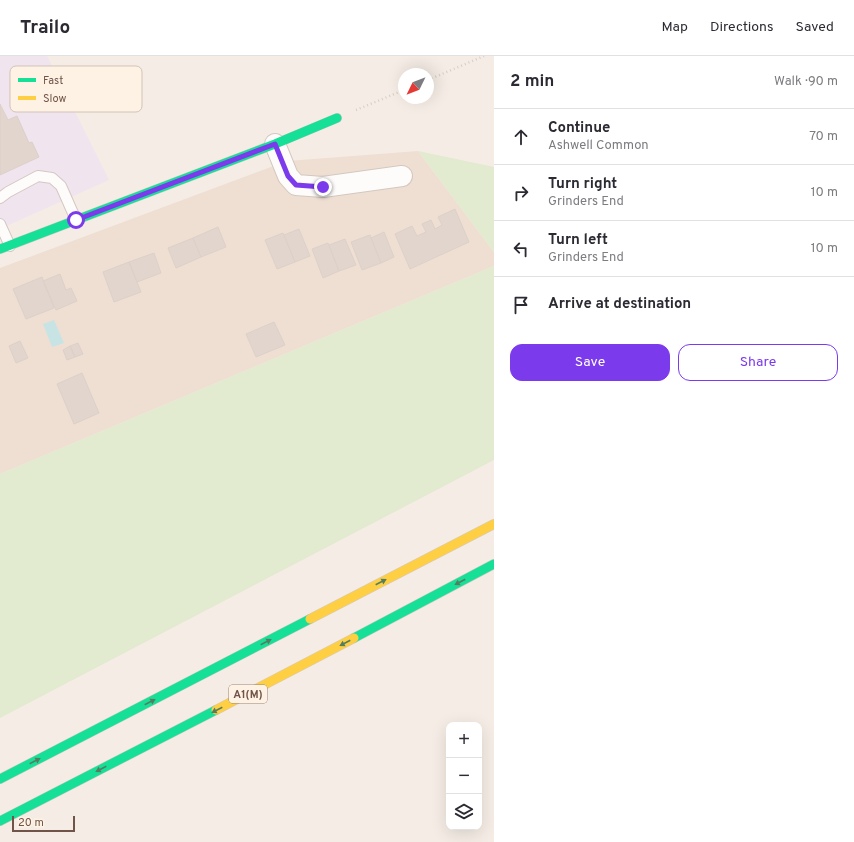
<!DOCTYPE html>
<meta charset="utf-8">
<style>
:root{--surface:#fff;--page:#f7f7f7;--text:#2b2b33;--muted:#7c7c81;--line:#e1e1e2;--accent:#7c3aed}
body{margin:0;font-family:Overpass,sans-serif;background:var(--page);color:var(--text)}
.controls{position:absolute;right:12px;bottom:12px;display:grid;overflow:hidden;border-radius:8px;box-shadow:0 4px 16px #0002}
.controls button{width:36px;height:36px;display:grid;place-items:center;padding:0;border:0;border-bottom:1px solid var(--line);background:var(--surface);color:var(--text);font:20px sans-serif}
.compass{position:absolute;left:398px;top:12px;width:36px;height:36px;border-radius:50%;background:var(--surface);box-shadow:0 4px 16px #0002;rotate:227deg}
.scale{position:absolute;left:12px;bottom:10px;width:63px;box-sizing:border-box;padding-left:4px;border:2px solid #705448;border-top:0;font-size:11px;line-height:14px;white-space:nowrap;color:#705448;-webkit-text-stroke:3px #fef2e5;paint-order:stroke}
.stop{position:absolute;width:12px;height:12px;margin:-9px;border:3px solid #7c3aed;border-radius:50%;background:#fff}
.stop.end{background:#7c3aed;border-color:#fff;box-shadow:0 1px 4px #0008}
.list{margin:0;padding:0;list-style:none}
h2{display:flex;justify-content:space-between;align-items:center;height:52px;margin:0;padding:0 16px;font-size:17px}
h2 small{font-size:13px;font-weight:400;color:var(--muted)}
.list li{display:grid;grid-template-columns:26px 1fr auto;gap:12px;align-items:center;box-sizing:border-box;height:56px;padding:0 16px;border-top:1px solid var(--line)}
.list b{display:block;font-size:15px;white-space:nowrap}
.list p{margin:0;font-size:13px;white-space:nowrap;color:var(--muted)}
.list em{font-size:13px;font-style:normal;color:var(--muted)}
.actions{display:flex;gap:8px;padding:12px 16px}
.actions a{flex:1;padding:9px 0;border:1px solid var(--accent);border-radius:12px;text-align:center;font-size:14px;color:var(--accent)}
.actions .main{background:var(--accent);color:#fff}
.icon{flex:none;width:22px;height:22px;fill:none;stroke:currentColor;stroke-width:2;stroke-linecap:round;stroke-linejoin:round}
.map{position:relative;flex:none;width:494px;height:786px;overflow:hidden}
header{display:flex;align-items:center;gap:24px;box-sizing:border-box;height:56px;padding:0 20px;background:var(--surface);border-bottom:1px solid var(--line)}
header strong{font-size:19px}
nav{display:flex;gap:22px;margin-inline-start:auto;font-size:14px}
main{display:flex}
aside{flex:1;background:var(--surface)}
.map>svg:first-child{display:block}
.residential{fill:#eedfd2}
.education{fill:#f0e4ef}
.green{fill:#e2ead0}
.water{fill:#c8e3e4}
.building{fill:#e1d5cd;stroke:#ddd0c8}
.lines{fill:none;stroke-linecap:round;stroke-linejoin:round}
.lane-casing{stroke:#d3c8c1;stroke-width:12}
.street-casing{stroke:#d3c8c1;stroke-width:22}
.fast-casing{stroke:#d5c9c2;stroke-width:10}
.slow-casing{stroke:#d5c9c2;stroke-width:10}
.path{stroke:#d5cdc8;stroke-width:2.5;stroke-dasharray:1 3;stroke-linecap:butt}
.lane{stroke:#fefcfb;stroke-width:10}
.street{stroke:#fefcfb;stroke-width:20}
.fast{stroke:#16e098;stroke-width:9}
.slow{stroke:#ffcf43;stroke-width:9}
.oneway{fill:#557e60}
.route{stroke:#7c3aed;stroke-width:5}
.labels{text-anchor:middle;stroke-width:3;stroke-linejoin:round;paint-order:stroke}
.shield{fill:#fef2e5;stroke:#9b8377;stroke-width:1}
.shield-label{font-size:11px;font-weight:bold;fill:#705448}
.key{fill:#fef2e5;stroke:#d3c3b6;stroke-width:1}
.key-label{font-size:11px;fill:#705448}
</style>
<header>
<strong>Trailo</strong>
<nav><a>Map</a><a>Directions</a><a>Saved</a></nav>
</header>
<main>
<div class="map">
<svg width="494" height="786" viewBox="0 0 494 786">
<rect width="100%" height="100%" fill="#f5ede5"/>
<path class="residential" d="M418,95L494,196V210L0,418V212L287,105Z"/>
<path class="education" d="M0,0H47L109,124L0,173Z"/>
<path class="green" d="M418,95L494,111V196Z
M494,210V404L0,662V418Z"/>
<path class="water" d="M54,264L64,287L52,291L43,268Z"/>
<path class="building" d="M0,48L8,64L17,60L29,87L32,86L39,101L0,119Z
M455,153L469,186L410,213L395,178L412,170L417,180L426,176L422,168L431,164L435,173L442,169L438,161Z
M218,171L226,191L201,201L193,182Z
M299,173L310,200L295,206L284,179Z
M384,176L394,201L381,207L371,182Z
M283,177L295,206L277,213L265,184Z
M370,179L381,207L362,214L351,186Z
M193,182L201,201L176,212L168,192Z
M345,183L356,209L339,215L329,189Z
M328,187L339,215L323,222L312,193Z
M154,197L161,217L137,226L129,206Z
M129,206L141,236L114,246L103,216Z
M60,218L66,234L71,232L77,245L56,254L43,225Z
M42,221L54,252L26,263L13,233Z
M274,266L285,289L256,301L246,278Z
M20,285L28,302L16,307L9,290Z
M78,287L83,298L75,301L70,290Z
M70,290L75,301L67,304L63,294Z
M82,317L99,357L74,368L57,328Z"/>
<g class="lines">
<defs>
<path id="lane" d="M0,142L8,136L38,120L52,122L61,130L76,164
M0,168L10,190"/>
<path id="street" d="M275,88L288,120L296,129L323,131L402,120"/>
<path id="fast" d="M0,193L275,88L337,62
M354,582L494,508
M0,723L310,563
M0,765L216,654"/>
<path id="slow" d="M310,563L494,468
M216,654L354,582"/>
</defs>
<use href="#lane" class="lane-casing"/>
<use href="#street" class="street-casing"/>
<use href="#fast" class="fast-casing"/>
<use href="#slow" class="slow-casing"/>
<path class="path" d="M428,24L484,0
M356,54L404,34"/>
<use href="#lane" class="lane"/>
<use href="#street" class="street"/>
<use href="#fast" class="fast"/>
<use href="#slow" class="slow"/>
</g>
<defs><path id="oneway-solid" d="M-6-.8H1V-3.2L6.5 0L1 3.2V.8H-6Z"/></defs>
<g class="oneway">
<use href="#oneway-solid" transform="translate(381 526) rotate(-27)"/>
<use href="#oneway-solid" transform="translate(460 526) rotate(152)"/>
<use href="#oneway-solid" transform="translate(266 586) rotate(-27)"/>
<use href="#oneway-solid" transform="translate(345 587) rotate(152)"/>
<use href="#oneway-solid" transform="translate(150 646) rotate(-27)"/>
<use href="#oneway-solid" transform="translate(217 654) rotate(153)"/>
<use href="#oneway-solid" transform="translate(35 705) rotate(-27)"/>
<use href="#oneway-solid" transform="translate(101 713) rotate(153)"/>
</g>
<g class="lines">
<path class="route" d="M76,164L275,88L288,120L296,129L323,131"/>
</g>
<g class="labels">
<rect class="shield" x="229" y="629" width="38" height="18" rx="3"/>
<g class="shield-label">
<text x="248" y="642">A1(M)</text>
</g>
</g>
<rect x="10" y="10" width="132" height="46" rx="6" class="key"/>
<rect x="18" y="22" width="18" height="4" fill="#16e098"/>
<rect x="18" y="40" width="18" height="4" fill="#ffcf43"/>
<g class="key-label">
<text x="43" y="28">Fast</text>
<text x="43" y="46">Slow</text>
</g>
</svg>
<div class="controls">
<button>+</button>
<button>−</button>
<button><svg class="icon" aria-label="layers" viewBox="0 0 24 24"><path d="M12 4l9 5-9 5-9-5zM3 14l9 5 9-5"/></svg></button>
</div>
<svg class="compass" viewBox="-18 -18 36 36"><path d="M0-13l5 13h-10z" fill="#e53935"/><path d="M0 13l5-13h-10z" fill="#7c7c81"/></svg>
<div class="scale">20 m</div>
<div class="stop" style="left:76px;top:164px"></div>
<div class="stop end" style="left:323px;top:131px"></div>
</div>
<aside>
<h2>2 min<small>Walk · 90 m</small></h2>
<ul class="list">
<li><svg class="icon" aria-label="ahead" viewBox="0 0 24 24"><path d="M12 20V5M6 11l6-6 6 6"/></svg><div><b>Continue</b><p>Ashwell Common</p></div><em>70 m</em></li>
<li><svg class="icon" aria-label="right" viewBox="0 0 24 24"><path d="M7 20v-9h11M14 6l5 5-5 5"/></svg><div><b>Turn right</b><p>Grinders End</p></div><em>10 m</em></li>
<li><svg class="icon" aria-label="left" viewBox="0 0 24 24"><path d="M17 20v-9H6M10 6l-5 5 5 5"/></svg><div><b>Turn left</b><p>Grinders End</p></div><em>10 m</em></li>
<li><svg class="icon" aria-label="arrive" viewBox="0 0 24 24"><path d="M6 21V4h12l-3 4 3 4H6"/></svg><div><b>Arrive at destination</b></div></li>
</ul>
<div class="actions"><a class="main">Save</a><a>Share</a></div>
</aside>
</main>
